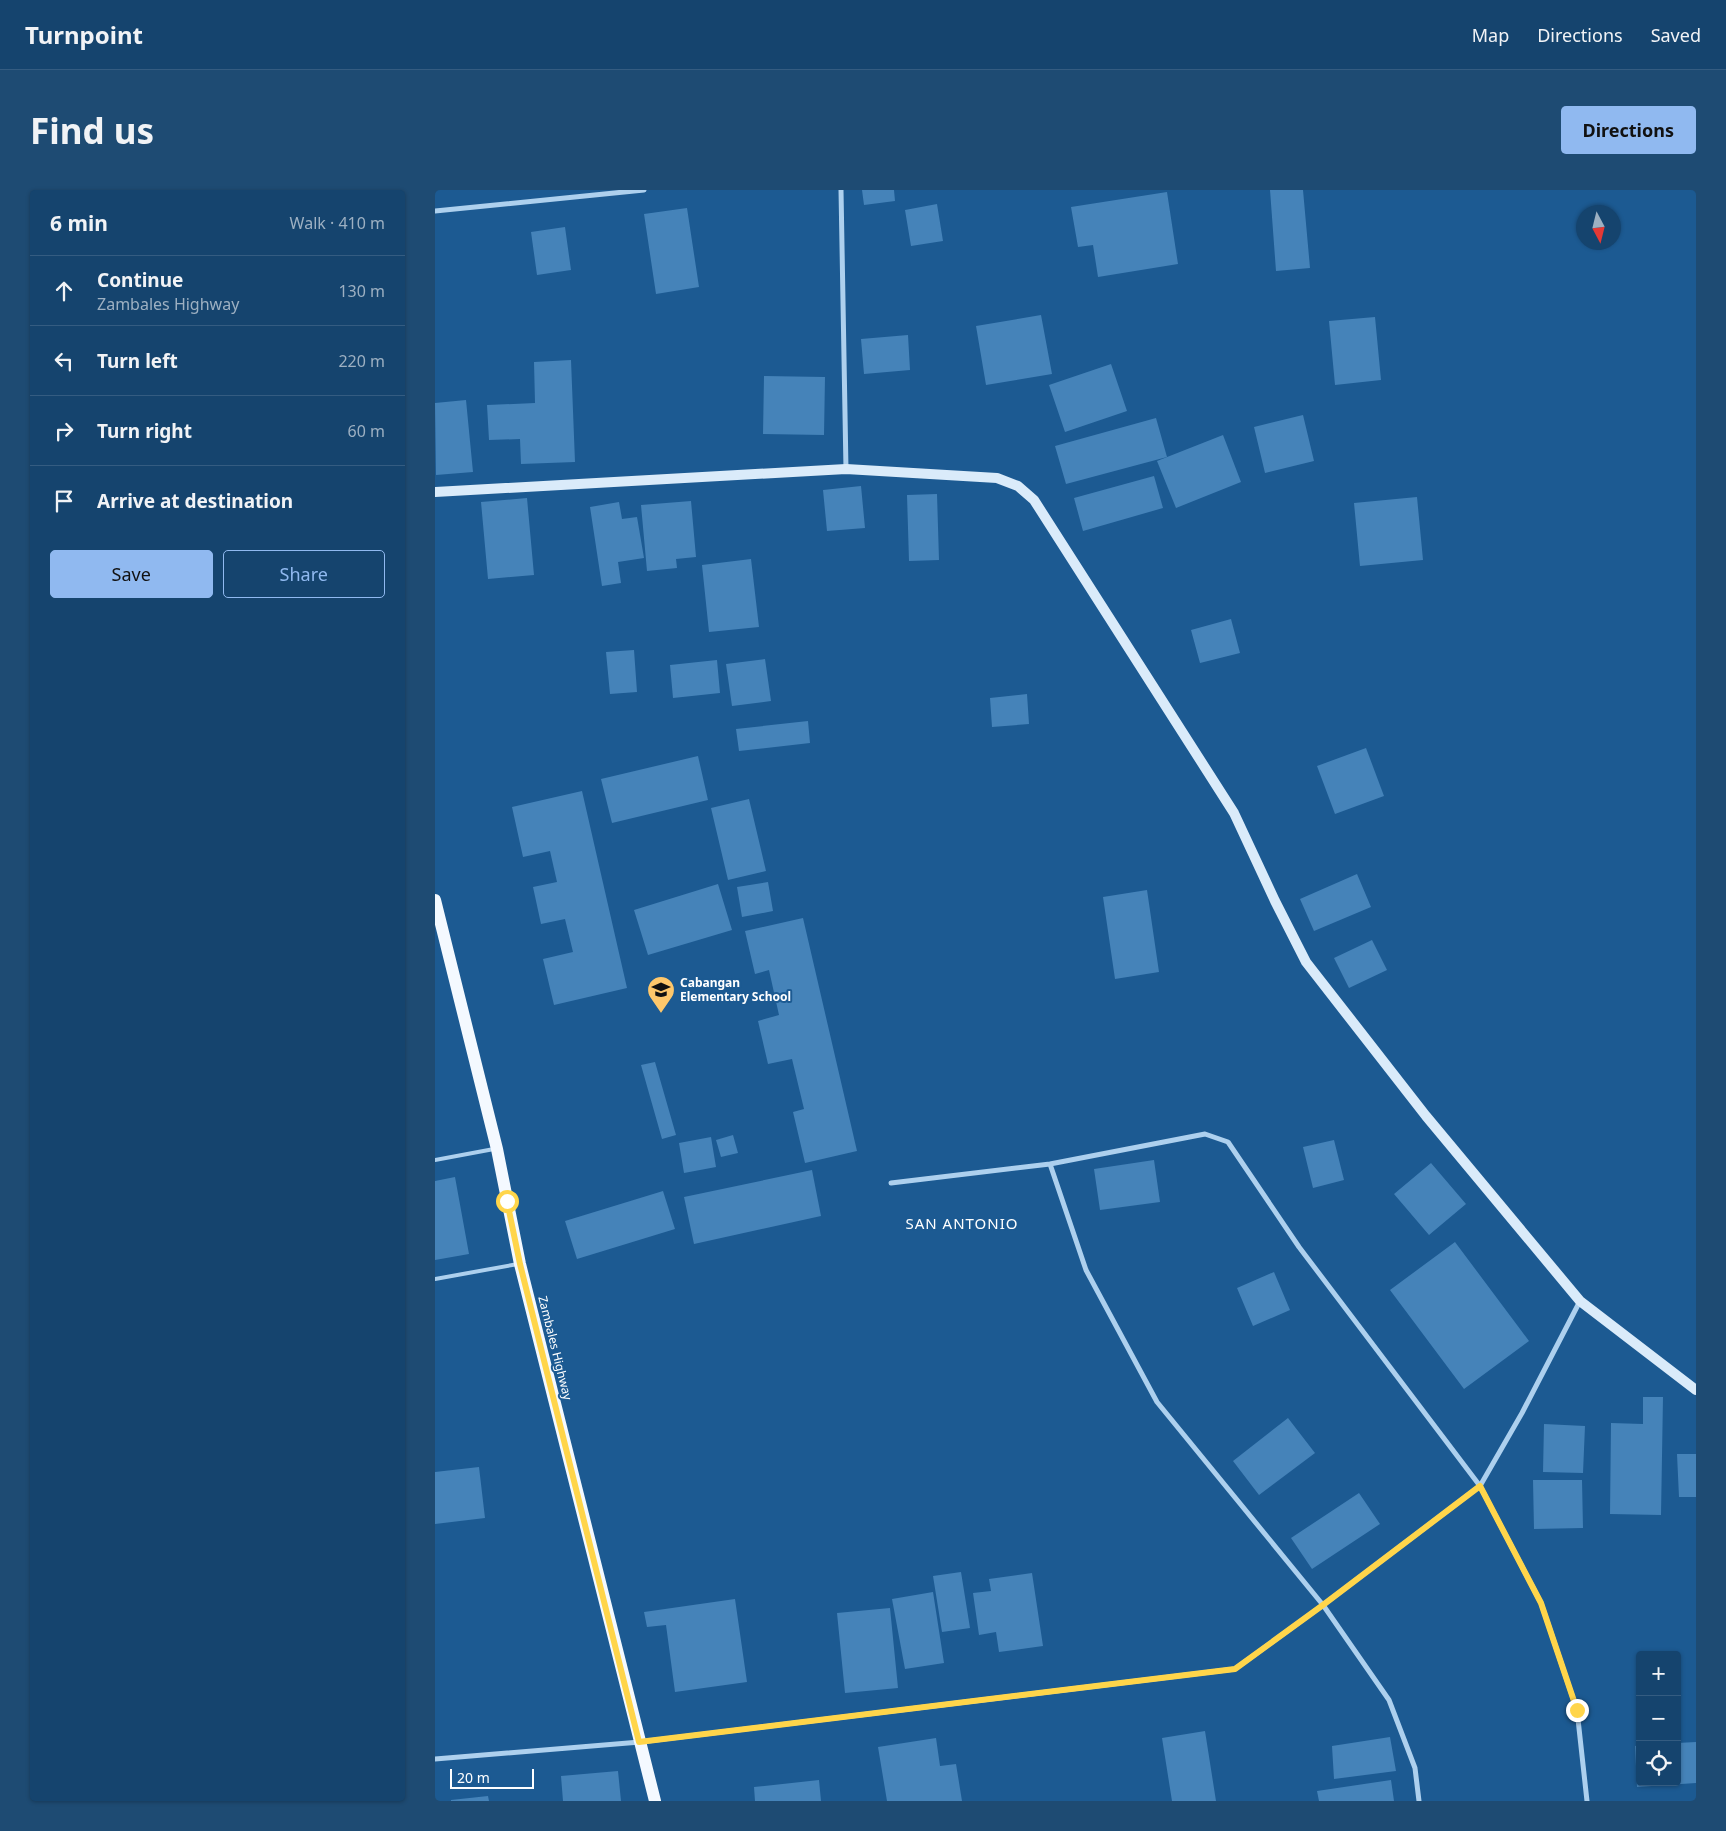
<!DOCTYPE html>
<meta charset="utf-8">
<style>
:root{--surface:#15446e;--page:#1e4b73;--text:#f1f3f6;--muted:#9db0c2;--line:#345c81;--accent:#90b9f0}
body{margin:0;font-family:"Noto Sans",sans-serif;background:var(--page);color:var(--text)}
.controls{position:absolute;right:15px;bottom:15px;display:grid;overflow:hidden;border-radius:5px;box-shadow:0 1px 4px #0004}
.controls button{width:45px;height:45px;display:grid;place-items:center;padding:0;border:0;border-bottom:1px solid var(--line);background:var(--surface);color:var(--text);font:25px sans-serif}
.compass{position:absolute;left:1141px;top:15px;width:45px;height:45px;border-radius:50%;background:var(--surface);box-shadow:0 1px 4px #0004;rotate:173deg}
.scale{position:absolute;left:15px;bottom:12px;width:84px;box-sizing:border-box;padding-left:5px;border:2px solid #fff;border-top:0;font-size:14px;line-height:18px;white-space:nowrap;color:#fff;-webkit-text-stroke:4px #1c5a92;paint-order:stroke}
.stop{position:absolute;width:15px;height:15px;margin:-11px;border:4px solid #ffd54a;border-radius:50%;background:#fff}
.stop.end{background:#ffd54a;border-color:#fff;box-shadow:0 1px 5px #0008}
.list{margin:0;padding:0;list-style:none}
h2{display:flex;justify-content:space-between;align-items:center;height:65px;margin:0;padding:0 20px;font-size:21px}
h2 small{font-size:16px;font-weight:400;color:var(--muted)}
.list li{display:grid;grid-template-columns:32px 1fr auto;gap:15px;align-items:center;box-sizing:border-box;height:70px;padding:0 20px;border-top:1px solid var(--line)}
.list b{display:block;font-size:19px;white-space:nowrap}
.list p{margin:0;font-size:16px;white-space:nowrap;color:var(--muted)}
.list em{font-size:16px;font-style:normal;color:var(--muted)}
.actions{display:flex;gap:10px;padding:15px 20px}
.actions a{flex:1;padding:11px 0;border:1px solid var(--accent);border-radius:5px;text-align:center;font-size:18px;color:var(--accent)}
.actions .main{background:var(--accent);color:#111}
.icon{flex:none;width:28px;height:28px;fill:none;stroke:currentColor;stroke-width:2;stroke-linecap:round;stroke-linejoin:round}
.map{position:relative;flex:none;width:1261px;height:1611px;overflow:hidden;border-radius:5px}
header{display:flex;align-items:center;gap:30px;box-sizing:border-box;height:70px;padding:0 25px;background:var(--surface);border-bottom:1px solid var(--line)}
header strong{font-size:24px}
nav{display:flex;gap:28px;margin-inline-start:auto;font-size:18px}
.intro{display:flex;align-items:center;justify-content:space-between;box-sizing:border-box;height:120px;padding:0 30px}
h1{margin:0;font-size:35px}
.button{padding:12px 22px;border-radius:5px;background:var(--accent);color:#111;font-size:18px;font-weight:700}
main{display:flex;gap:30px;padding:0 30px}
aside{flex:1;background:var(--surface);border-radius:5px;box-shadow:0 1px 4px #0004}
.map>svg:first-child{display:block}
.building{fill:#4583b9}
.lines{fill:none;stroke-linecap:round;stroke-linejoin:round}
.lane{stroke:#add0ee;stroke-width:4}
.street{stroke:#add0ee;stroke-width:5}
.secondary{stroke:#daebfa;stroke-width:10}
.primary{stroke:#f4f9ff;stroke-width:12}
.route{stroke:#ffd54a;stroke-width:6}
.labels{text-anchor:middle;stroke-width:4;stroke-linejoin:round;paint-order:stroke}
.poi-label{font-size:12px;font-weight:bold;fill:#fff;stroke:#1c5a92;text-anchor:start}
.street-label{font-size:12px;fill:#fff;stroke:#1c5a92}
.quarter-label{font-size:15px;letter-spacing:1px;fill:#fff;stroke:#1c5a92}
</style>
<header>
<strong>Turnpoint</strong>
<nav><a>Map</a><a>Directions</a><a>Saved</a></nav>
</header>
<div class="intro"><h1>Find us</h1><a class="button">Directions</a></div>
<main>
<aside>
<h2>6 min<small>Walk · 410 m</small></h2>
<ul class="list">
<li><svg class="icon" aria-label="ahead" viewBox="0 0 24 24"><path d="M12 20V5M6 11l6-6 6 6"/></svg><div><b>Continue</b><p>Zambales Highway</p></div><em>130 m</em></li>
<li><svg class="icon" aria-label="left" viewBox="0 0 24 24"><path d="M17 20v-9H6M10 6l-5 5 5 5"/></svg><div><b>Turn left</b></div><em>220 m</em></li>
<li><svg class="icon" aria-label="right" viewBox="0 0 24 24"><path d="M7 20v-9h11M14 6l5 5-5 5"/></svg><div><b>Turn right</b></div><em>60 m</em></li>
<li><svg class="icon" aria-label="arrive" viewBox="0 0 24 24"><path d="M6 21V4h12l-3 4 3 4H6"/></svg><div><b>Arrive at destination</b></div></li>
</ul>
<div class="actions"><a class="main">Save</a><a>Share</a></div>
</aside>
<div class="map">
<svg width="1261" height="1611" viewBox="0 0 1261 1611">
<rect width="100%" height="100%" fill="#1c5a92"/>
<path class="building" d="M427,0H459L460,11L429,15Z
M835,0H868L875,78L841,81Z
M732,2L743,74L663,87L658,55L643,57L636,17Z
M502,14L508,51L476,56L470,20Z
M252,18L264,97L221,104L209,24Z
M130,37L136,80L102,85L96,42Z
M606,125L617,184L551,195L541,136Z
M940,127L946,190L900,195L894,131Z
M473,145L475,180L429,184L426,149Z
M136,170L140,272L86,274L85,249L54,250L52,215L100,213L99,172Z
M676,174L692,221L630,242L614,195Z
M329,186L390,187L389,245L328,244Z
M31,210L38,282L1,285L0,213Z
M868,225L879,271L830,283L819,237Z
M721,228L732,267L631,294L620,256Z
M788,245L806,292L741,318L722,271Z
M719,286L728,318L648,341L639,308Z
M426,296L430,338L392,341L388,300Z
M502,304L504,370L474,371L472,305Z
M982,307L988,370L925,376L919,313Z
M92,308L99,385L53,389L46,312Z
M256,311L261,367L241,369L242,378L212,381L206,315Z
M184,312L187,329L202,327L209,368L183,372L186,393L167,396L155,317Z
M316,369L324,437L274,442L267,375Z
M796,429L805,463L765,473L756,440Z
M199,460L202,502L175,504L171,462Z
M330,469L336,511L297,516L291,474Z
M282,470L285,503L238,508L235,475Z
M592,504L594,534L557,537L555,508Z
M373,531L375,553L304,561L301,539Z
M931,558L949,606L900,624L882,576Z
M263,566L273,610L177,633L166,589Z
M147,601L192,798L119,815L108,769L138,762L130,729L106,734L98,697L122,692L115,661L88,667L77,617Z
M314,609L331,681L293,690L276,618Z
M922,684L936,717L879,741L865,709Z
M333,692L338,721L307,727L302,697Z
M283,694L297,740L213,765L199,720Z
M712,700L724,782L680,789L668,707Z
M368,728L422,961L370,973L358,922L369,919L357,869L333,874L323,831L344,825L334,780L320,784L310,741Z
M937,750L952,780L914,798L899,768Z
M220,872L241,945L227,949L206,875Z
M298,945L303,963L286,967L281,950Z
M276,947L281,977L249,983L244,953Z
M899,950L909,990L878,998L868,957Z
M719,970L725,1012L665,1020L659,979Z
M996,973L1031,1014L994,1045L959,1004Z
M377,980L386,1026L259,1054L249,1007Z
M20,987L34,1064L0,1070V991Z
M228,1001L240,1039L142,1069L130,1031Z
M1020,1052L1094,1151L1029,1199L955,1100Z
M839,1082L855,1120L818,1136L802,1098Z
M1208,1207H1228L1226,1325L1175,1324L1176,1233L1208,1234Z
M853,1228L880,1263L824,1305L798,1271Z
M1109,1234L1150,1236L1148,1283L1108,1282Z
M1242,1264H1261V1307H1244Z
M44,1277L50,1328L0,1334V1282Z
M1098,1290H1147L1148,1338L1099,1339Z
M924,1303L945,1334L877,1379L856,1348Z
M526,1382L535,1438L507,1442L498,1386Z
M597,1383L608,1456L564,1462L561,1442L544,1445L538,1403L556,1401L554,1389Z
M498,1402L509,1473L470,1479L457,1409Z
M300,1409L312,1492L240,1502L231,1435L212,1437L209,1422Z
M455,1418L463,1498L410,1503L402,1423Z
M770,1541L781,1611H737L727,1548Z
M955,1547L961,1581L899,1589L897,1556Z
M501,1548L505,1576L521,1574L527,1611H452L443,1557Z
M1261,1552V1593L1202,1597L1200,1556L1205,1555V1592H1242V1553Z
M183,1581L186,1611H128L126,1586Z
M384,1590L386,1611H320L319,1597Z
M956,1590L959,1611H884L882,1601Z
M53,1606L54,1611H16V1610Z"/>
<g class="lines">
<path class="lane" d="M0,970L59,959
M0,1089L83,1074"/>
<path class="street" d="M406,0L411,279
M0,21L209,0
M615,974L651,1080L722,1212L888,1415L954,1510L980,1578L984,1611
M456,993L615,974L770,944L793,952L864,1057L1045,1296L1106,1413L1142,1520L1152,1611
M0,1569L205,1552L800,1479L888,1415L1045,1296L1087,1223L1145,1111"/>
<path class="secondary" d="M0,302L411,279L562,288L583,296L599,310L799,623L840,711L871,772L991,926L1145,1111L1261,1200"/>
<path class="primary" d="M0,710L62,959L85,1074L220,1611"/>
</g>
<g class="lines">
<path class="route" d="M72,1011L85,1074L204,1552L800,1479L888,1415L1045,1296L1106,1413L1142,1520"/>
</g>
<defs>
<symbol id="school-pin" viewBox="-11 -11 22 30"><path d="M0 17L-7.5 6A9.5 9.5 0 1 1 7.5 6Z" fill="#fec76b" stroke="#1c5a92"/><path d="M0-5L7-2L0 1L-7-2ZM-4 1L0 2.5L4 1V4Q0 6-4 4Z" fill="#111"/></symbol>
</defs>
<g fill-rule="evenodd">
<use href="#school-pin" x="210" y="784" width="32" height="43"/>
</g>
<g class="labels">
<g class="poi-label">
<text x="245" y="797">Cabangan<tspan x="245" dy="14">Elementary School</tspan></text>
</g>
<g class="street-label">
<text transform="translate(120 1158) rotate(76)" y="4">Zambales Highway</text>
</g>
<g class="quarter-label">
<text x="527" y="1039">SAN ANTONIO</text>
</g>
</g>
</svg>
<div class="controls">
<button>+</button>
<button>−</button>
<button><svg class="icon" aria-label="locate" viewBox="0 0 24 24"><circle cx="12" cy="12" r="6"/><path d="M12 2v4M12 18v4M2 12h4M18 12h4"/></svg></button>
</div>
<svg class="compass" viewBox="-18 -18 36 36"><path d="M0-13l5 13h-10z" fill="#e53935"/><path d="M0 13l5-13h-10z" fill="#9db0c2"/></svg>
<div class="scale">20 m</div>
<div class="stop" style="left:72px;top:1011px"></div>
<div class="stop end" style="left:1142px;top:1520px"></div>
</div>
</main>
